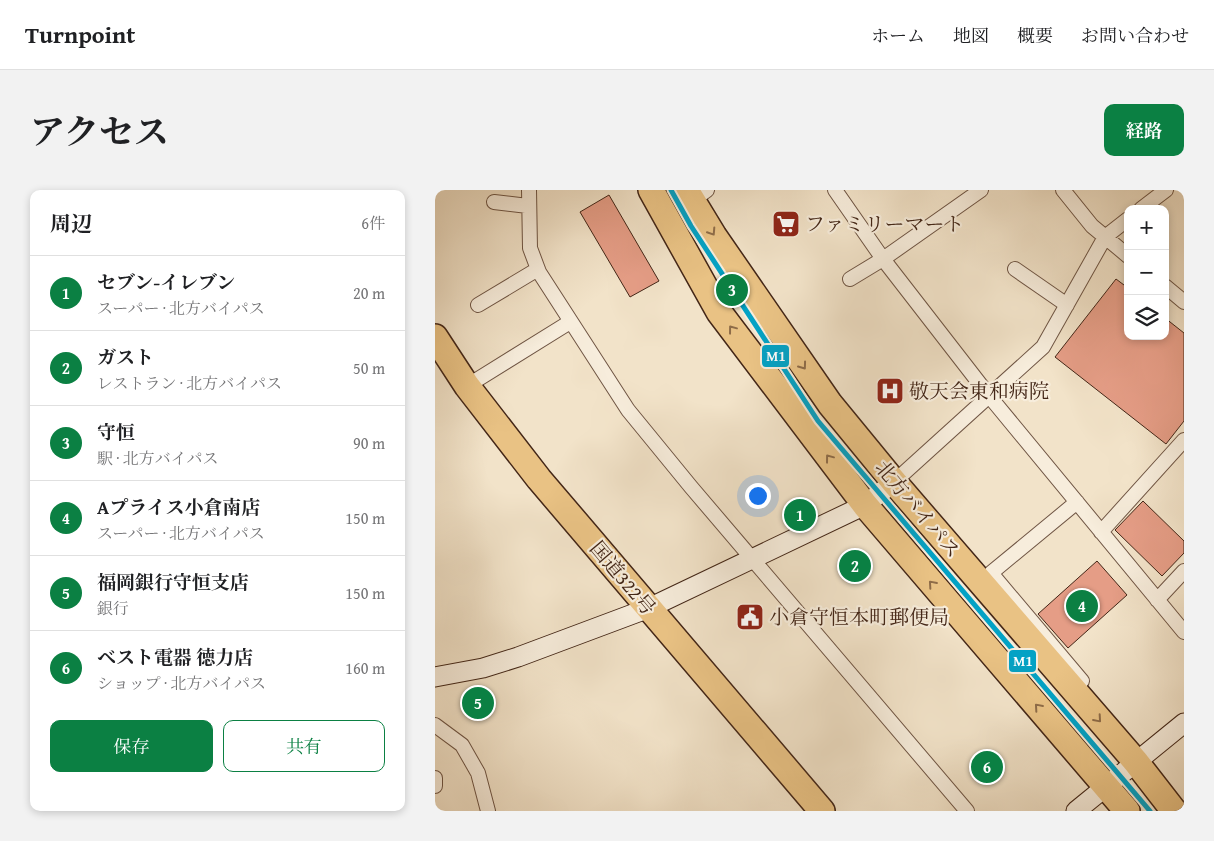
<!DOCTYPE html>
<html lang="ja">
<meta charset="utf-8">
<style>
:root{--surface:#fff;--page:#f2f2f2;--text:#202124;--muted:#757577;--line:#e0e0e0;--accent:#0b8043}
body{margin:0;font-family:"Gentium Book Plus","Noto Serif JP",serif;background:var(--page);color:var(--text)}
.controls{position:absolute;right:15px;top:15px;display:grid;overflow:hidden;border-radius:10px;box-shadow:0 2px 8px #0003}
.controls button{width:45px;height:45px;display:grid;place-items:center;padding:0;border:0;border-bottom:1px solid var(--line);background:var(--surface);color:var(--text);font:25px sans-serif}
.you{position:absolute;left:322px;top:305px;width:18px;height:18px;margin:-12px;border:4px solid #fff;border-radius:50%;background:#1a73e8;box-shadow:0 0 0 8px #1a73e833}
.badge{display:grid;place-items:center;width:32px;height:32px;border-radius:50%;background:var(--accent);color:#fff;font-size:16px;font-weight:700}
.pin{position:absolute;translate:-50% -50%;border:2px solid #fff;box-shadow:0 1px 5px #0006}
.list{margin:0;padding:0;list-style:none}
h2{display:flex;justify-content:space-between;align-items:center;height:65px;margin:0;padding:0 20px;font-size:21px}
h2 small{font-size:16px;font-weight:400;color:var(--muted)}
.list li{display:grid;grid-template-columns:32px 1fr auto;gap:15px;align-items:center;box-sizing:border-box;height:75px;padding:0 20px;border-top:1px solid var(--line)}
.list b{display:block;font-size:19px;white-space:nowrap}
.list p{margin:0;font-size:16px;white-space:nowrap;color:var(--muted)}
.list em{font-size:16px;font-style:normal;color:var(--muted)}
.actions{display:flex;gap:10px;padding:15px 20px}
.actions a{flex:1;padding:11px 0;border:1px solid var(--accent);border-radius:10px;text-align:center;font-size:18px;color:var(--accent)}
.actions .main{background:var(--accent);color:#fff}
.icon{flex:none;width:28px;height:28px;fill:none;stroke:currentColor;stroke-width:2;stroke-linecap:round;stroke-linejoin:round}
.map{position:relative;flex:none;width:749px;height:621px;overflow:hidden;border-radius:10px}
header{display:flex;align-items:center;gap:30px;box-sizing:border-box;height:70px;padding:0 25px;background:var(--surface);border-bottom:1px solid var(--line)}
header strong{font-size:24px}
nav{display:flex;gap:28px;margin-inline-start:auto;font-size:18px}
.intro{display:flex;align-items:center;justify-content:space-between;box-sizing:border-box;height:120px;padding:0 30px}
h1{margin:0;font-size:35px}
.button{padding:12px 22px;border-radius:10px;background:var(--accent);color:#fff;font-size:18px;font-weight:700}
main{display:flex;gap:30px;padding:0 30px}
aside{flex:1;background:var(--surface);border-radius:10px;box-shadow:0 2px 8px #0003}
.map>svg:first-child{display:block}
.building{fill:#e59d86;stroke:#432617}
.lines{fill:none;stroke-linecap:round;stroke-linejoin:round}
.street-casing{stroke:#6f5544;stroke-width:16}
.secondary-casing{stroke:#432617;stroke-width:21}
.highway-casing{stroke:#432617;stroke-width:28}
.street{stroke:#f7eddc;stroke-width:14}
.secondary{stroke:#f7eddc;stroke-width:19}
.highway{stroke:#e9c284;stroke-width:25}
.metro-1-casing{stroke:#f7eddc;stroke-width:9}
.metro-1{stroke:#03a2c5;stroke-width:5}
.oneway{stroke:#8e6c48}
.labels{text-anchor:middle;stroke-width:4.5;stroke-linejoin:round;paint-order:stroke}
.poi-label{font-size:20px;fill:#432617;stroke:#f7eddc;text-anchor:start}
.street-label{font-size:20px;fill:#432617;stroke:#f7eddc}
.line-badge{stroke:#f7eddc;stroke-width:2}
.badge-label{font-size:14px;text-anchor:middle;font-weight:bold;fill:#fff}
</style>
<header>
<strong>Turnpoint</strong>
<nav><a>ホーム</a><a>地図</a><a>概要</a><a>お問い合わせ</a></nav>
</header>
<div class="intro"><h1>アクセス</h1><a class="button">経路</a></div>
<main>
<aside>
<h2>周辺<small>6件</small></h2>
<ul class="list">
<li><span class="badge">1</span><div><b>セブン-イレブン</b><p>スーパー · 北方バイパス</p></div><em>20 m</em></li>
<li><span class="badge">2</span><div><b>ガスト</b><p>レストラン · 北方バイパス</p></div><em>50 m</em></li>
<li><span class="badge">3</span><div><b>守恒</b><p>駅 · 北方バイパス</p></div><em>90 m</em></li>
<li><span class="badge">4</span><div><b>Aプライス小倉南店</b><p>スーパー · 北方バイパス</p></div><em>150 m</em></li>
<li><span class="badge">5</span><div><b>福岡銀行守恒支店</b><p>銀行</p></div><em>150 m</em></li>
<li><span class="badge">6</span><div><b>ベスト電器 徳力店</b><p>ショップ · 北方バイパス</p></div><em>160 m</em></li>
</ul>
<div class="actions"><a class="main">保存</a><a>共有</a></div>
</aside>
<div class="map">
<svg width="749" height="621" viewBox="0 0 749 621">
<rect width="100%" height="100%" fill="#f2e3c9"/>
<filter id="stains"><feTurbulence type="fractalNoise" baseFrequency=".004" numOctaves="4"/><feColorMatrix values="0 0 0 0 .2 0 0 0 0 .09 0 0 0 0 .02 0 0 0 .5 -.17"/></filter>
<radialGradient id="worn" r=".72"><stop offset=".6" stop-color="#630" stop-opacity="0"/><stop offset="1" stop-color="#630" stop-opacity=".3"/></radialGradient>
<path class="building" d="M174,5L224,91L195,107L145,22Z
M681,89L693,98V146H730V128L749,143V231L731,254L620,167Z
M708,311L749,351V363L727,386L680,340Z
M662,371L692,405L633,458L603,424Z"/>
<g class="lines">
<defs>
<path id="street" d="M94,0L95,58L104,82L193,220L256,297L532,621
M400,0L448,69L555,207L749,442
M628,0L657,36L693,66
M257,11L272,0
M59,12L93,16
M706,19L731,0
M580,79L632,115
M415,89L448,69L546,0
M730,96L749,112
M43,115L103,79
M32,196L135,132
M459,292L608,157L670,47L693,29
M642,312L556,383L647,491
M666,342L749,250
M722,410L749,381
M0,535L27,555L43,583L53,621
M0,588V596"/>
<path id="secondary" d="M0,487L48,478L83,467L214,418L430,315L459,292
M641,621L749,533"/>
<path id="highway" d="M216,0L284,122L430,315L692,621
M251,0L279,46L395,214L459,292L701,572L739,621
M0,147L32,196L104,289L387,621"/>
</defs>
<use href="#street" class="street-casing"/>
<use href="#secondary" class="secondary-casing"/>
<use href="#highway" class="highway-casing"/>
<use href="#street" class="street"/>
<use href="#secondary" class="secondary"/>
<use href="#highway" class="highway"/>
<defs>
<path id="metro-1" d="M236,0L256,36L383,231L715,621"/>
</defs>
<use href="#metro-1" class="metro-1-casing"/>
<use href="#metro-1" class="metro-1"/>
</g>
<defs><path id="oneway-chevron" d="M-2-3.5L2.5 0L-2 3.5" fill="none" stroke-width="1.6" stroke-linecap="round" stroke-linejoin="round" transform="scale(1.25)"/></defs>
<g class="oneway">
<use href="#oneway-chevron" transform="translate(277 42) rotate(57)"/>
<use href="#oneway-chevron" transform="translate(297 139) rotate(-127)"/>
<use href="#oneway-chevron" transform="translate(368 176) rotate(54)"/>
<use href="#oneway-chevron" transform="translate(394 268) rotate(-127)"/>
<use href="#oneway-chevron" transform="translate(497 394) rotate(-131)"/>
<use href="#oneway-chevron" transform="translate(603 517) rotate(-131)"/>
<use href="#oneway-chevron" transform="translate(663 529) rotate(49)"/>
</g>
<defs>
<symbol id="supermarket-square" viewBox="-11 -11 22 22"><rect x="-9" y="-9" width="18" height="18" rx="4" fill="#8f2418" stroke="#f7eddc"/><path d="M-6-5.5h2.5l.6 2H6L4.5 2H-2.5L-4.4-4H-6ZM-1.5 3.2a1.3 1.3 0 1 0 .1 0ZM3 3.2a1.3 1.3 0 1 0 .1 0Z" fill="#fff"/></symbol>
<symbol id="hospital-square" viewBox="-11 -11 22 22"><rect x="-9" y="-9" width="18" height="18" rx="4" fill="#8f2418" stroke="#f7eddc"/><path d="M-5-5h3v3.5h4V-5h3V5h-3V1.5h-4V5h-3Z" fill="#fff"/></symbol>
<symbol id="civic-square" viewBox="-11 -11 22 22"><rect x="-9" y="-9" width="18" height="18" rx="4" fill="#8f2418" stroke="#f7eddc"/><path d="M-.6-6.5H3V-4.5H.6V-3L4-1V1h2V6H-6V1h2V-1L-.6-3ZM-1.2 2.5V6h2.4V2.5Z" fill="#fff"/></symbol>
</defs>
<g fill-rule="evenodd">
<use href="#supermarket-square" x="335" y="18" width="32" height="32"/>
<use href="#hospital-square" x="439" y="185" width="32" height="32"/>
<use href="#civic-square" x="299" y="411" width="32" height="32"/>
</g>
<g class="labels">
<g class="poi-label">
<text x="370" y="41">ファミリーマート</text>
<text x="474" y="208">敬天会東和病院</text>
<text x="334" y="434">小倉守恒本町郵便局</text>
</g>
<g class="street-label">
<text transform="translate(483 319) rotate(50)" y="7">北方バイパス</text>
<text transform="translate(188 388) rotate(50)" y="7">国道322号</text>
</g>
</g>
<g class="line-badge">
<rect x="326" y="154" width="29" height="24" rx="5" fill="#03a2c5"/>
<rect x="573" y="459" width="29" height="24" rx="5" fill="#03a2c5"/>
</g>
<g class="badge-label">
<text x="341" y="171">M1</text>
<text x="588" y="476">M1</text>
</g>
<rect width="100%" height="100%" filter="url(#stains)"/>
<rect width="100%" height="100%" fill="url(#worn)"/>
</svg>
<div class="controls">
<button>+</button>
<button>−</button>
<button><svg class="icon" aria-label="layers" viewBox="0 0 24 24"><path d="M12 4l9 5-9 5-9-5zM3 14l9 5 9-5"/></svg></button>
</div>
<div class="you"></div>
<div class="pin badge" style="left:365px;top:325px">1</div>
<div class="pin badge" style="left:420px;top:376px">2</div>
<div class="pin badge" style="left:297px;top:100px">3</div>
<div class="pin badge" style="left:647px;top:416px">4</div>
<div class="pin badge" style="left:43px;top:513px">5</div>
<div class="pin badge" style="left:552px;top:577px">6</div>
</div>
</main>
